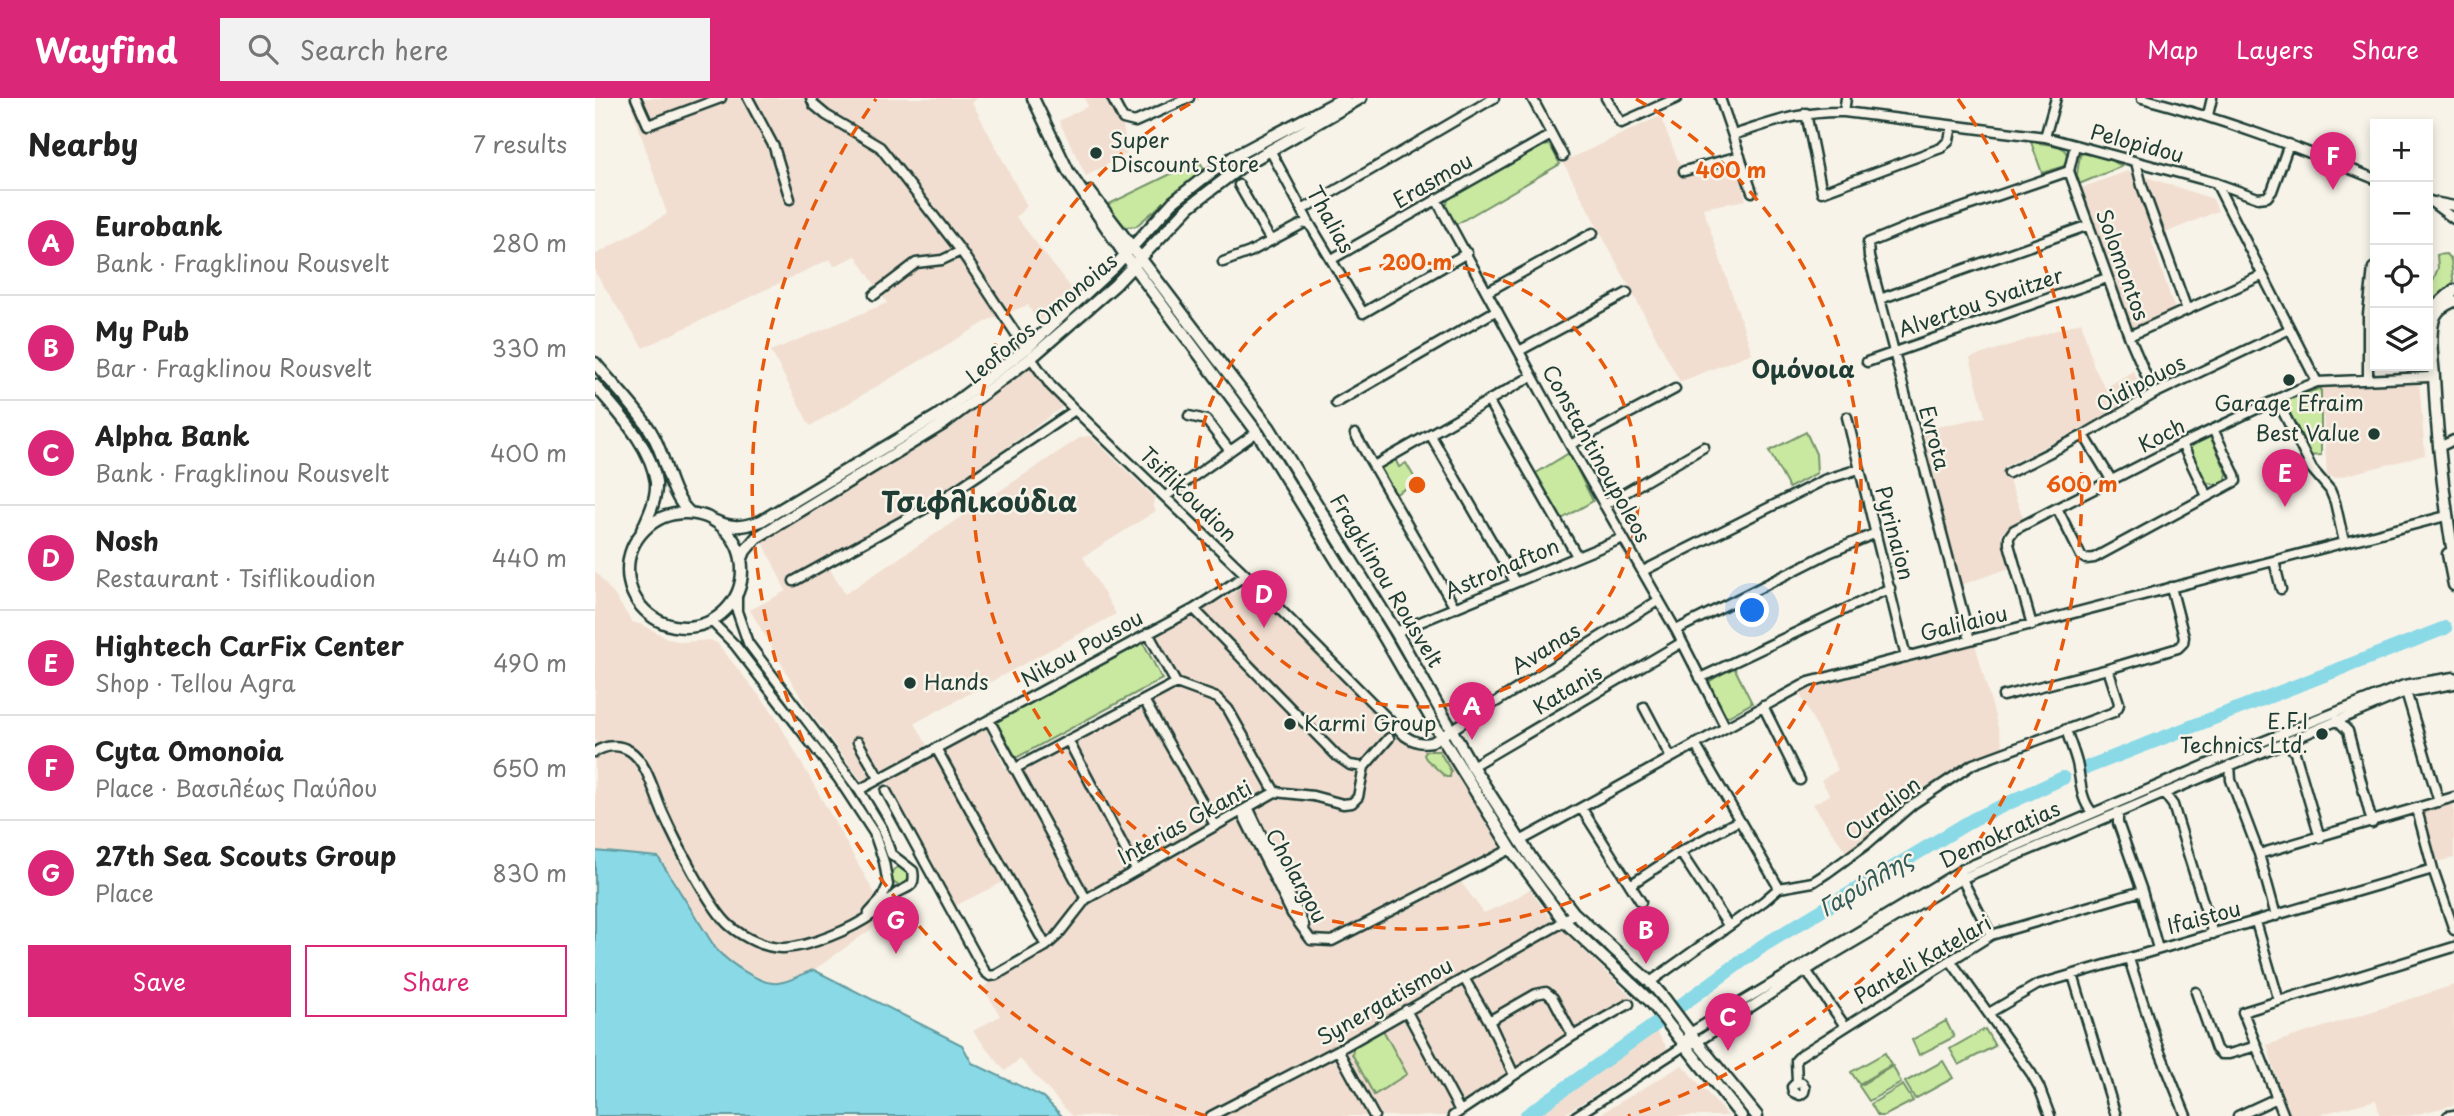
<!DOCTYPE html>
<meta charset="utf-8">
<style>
:root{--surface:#fff;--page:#f2f2f2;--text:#222;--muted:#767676;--line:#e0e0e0;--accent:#db2777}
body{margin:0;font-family:"Playpen Sans",sans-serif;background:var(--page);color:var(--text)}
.controls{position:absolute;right:21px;top:21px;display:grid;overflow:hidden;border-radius:0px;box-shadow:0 4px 10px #0003}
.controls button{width:63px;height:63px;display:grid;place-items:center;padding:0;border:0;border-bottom:2px solid var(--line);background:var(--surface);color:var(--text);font:35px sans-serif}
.you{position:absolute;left:1158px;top:513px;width:24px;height:24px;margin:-18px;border:5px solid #fff;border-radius:50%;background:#1a73e8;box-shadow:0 0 0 10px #1a73e833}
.badge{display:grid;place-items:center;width:46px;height:46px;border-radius:50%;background:var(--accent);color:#fff;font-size:23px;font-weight:700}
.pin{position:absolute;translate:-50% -58px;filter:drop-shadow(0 2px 4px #0008)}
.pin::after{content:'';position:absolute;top:37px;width:24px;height:21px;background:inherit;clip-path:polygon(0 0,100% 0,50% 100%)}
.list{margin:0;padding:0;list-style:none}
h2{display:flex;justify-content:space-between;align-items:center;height:91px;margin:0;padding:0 28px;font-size:30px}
h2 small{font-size:23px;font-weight:400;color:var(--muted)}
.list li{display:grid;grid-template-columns:46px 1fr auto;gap:21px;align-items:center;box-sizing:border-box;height:105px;padding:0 28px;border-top:2px solid var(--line)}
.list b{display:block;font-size:26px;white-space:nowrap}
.list p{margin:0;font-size:23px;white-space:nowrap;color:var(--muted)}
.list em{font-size:23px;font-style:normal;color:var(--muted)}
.actions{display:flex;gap:14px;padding:21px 28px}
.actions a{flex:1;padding:16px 0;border:2px solid var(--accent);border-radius:0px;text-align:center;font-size:24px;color:var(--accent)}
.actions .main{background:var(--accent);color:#fff}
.icon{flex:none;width:38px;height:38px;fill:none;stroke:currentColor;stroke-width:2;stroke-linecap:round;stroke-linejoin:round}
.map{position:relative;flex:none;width:1859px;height:1018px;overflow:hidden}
header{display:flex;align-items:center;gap:42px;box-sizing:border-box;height:98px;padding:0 35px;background:var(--accent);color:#fff}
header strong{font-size:33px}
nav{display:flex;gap:38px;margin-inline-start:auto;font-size:24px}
.search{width:490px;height:63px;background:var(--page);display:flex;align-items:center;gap:18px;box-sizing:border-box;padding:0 24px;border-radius:0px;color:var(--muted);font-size:26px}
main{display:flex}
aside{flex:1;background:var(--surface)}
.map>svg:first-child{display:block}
.built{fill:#f1ded0}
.green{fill:#c9e9a1;stroke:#74936a;stroke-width:2}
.water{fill:#8ad9e7;stroke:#5f9b9f;stroke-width:2}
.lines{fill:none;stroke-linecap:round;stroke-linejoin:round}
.river{stroke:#8ad9e7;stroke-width:14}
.minor-casing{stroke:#1f3d34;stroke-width:13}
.major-casing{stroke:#1f3d34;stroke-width:15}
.minor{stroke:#f7f3e8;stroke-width:8}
.major{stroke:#f7f3e8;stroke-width:10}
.ring{fill:none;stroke:#e8590c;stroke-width:3.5;stroke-dasharray:12 9}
.poi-dot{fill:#1f3d34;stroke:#f7f3e8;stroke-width:2.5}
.labels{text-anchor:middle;stroke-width:5;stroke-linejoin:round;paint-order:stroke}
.poi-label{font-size:21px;fill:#1f3d34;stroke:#f7f3e8;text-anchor:start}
.street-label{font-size:21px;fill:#1f3d34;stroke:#f7f3e8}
.water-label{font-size:23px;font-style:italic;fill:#345c58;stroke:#f7f3e8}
.quarter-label{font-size:24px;font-weight:bold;fill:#1f3d34;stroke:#f7f3e8}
.district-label{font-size:28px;font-weight:bold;fill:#1f3d34;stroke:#f7f3e8}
.centre{fill:#e8590c;stroke:#f7f3e8;stroke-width:3.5}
.ring-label{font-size:21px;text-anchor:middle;font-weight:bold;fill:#e8590c;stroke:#f7f3e8;stroke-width:5;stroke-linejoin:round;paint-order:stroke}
</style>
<header>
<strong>Wayfind</strong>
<div class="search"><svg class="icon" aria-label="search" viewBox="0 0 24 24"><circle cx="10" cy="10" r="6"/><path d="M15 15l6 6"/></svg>Search here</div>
<nav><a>Map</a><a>Layers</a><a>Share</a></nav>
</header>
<main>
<aside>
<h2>Nearby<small>7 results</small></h2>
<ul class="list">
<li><span class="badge">A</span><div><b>Eurobank</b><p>Bank · Fragklinou Rousvelt</p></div><em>280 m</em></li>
<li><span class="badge">B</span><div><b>My Pub</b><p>Bar · Fragklinou Rousvelt</p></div><em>330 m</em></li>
<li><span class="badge">C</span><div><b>Alpha Bank</b><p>Bank · Fragklinou Rousvelt</p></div><em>400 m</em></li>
<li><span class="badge">D</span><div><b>Nosh</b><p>Restaurant · Tsiflikoudion</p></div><em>440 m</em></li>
<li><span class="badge">E</span><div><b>Hightech CarFix Center</b><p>Shop · Tellou Agra</p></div><em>490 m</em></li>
<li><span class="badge">F</span><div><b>Cyta Omonoia</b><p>Place · Βασιλέως Παύλου</p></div><em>650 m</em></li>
<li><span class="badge">G</span><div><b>27th Sea Scouts Group</b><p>Place</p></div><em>830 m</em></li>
</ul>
<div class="actions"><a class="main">Save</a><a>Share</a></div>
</aside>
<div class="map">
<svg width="1859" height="1018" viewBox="0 0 1859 1018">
<rect width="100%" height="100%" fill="#f7f3e8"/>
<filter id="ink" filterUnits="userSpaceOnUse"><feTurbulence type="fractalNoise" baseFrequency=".0143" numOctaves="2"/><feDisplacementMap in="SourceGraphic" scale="14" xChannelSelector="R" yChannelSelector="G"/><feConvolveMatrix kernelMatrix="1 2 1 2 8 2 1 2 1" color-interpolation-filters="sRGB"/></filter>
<g filter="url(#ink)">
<path class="built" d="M34,0H382L377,4L432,108L421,119L477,191L443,225L433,207L394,222L215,328L176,253L292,205L261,158L239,168L235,161L48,250L0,174V157L72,116Z
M489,0H512L528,26L532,56L491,78L464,23L493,8Z
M1065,18L1089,77L1142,67L1151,102L1108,110L1157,255L1085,284L968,64Z
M1533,73L1618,101L1623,113L1556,141L1581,215L1536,233L1486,90Z
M1486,224L1499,269L1510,290L1538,273L1552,298L1409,369L1429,422L1406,436L1415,470L1363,488L1327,332L1390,319L1375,260Z
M435,266L469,308L349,394L230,463L250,496L486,339L495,338L559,399L558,407L561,413L488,459L521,516L320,625L332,647L268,685L211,608L155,512L191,493L167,442L347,330Z
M1824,281L1830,357L1740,380L1732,378L1726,287Z
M0,473L20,498L37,524L48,527L74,541L87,544L115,542L122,545L179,616L293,819L219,872L181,886L153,876L128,859L121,851L63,759L0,753Z
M654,486L818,650L846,647L910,749L860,776L889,815L918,802L935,791L955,820L1038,900L982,929L852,1018H477L425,961L410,973L378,933L405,918L388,889L414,875L442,845L408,784L360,808L292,683L391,630L412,673L583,582L559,539Z
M1380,546L1409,651L1374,663L1324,697L1253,757L1218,706L1235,697L1226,682L1243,672L1204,594Z
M1859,704V760L1841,764L1827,714Z
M1859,887V1007L1814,1018H1785L1781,1002L1719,1018H1693L1672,947Z
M1059,930L1073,951L966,1018H944L941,1014Z
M1087,967L1133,1018H1002Z"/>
<path class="green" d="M1436,44L1465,48L1471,54L1472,59L1469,68L1447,75Z
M955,47L965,66L860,127L851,111L853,101L948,48Z
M1489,55L1510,60L1528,68L1484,86L1482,76L1485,57Z
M605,64L609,71L541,128L530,129L512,107L586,71Z
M1851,156L1856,162L1859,189L1841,204L1833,195L1843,170L1842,157Z
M1726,290V357L1713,358L1686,304Z
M1211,334L1221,356L1222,375L1194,390L1174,353Z
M1615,338L1632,375L1631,381L1623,387L1609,384L1592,349Z
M974,355L998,403L965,422L938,377Z
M799,359L804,369L811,365L822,384L797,398L785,374V369Z
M548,544L567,581L421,660L401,623Z
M1139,569L1157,605L1134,618L1126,616L1113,591L1115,583Z
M831,653H844L856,673L855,679H851L831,661L829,657Z
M296 778a9 9 0 1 1 18 0a9 9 0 1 1-18 0Z
M1351,923L1359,939L1324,957L1317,942Z
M1390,931L1400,948L1364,967L1355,951Z
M788,932L812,976L779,997L757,956L759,948Z
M1290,955L1296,967L1264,986L1256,974Z
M1348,963L1358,980L1320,1001L1310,984Z
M1298,968L1306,985L1274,1003L1264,988Z
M1308,987L1318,1003L1289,1018H1283L1276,1006Z"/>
<path class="water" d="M0,753L63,759L121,851C133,864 165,887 183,885C196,884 207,875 219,872L367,947L377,965L448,999L467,1018H0Z"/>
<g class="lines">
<path class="river" d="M1493,669L1850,530
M1085,908L1169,847L1379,721L1468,680
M931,1018L1061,926"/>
<defs>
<path id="minor" d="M41,0L53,27L126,0
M153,0L179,49L195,101
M216,0L219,7L231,17L285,49L366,153L431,251
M517,0L528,21L540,24L594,0
M937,0L968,58
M1011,0L1026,25L1082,0
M1125,0L1157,94
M1547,0C1628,21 1702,49 1780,81
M1249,14L1251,0
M1211,15L1227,94L1346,50L1354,42L1357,28
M1613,17L1617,0
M1138,37C1179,24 1205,13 1249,14L1450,39L1621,85L1663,100L1672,99L1677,93L1694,46
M1450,39L1461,0
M1480,47L1474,73L1534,238L1559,296
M675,52L713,123L768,215L872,155
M1541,64L1547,88L1592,212
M1089,73L1145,58
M1621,85L1722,284
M644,87L676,143
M841,101L975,347L1081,532L1130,628
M1835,103L1859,121
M1839,104L1859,108
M707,112L899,0
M737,161L956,37
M628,164L655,154L713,123
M892,194L998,135
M279,197L321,165L347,162L366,153
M1285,201L1494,127
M1534,238L1666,178
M924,253L1032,195
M436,260L456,288L480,312L651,477L810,638C819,644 826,646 837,644L1064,502
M1272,264L1512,180
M1773,281V217L1778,170
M1682,302L1717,371L1735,392L1740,404L1749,444
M894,304L982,458
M741,305L902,212
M594,318L611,322L635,353
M1252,319L1311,559
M760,336L860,510
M835,336L920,484
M1489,337L1517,383
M1587,346L1612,398
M975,347L1080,291
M1844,349L1859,342
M779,368L937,278
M1414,375L1489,337L1559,296L1695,231
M571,398L662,334
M1009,407L1109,349
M1463,412L1486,458L1491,461L1499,460L1641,383L1640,377L1618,331
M1679,463L1686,491
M1048,473L1229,382L1264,371
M199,483L349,400L480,312
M599,511L742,658L755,667L769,669
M116,523L140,547L243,680L279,735L289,764L293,787L286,802L274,815
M1437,527L1414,446V439L1419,432L1587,346L1704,291L1722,284L1834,279
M1081,532L1236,454L1281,435
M801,534L1028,440
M1375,542L1274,159L1273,145L1312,129L1474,73
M1105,580L1295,490
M581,585L622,600L633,611L680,694
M1816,592L1812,597L1844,704
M1408,598L1513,571L1583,550L1588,545L1589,539L1576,489
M549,602L620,727
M1168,608L1205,682
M1049,609L1076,660
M394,622L491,801
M1742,622L1753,633L1777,725
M1471,631C1474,642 1479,653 1482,665C1486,682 1485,701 1497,714
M263,644L284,680
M474,644L541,772
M1692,644L1700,655L1725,740
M1100,646L1184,790
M341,650L451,848
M0,654C11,647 24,646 35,653C52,664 59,695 67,713C79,740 115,811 135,828C148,839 171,851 189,850C214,849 257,831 278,816C287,810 294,802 302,795C313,788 321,790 318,773L296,756L287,730L264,692L153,545L142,513V495
M1635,667L1636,682L1664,756L1681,818
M877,668L1086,545
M419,671L581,585L553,535
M264,692L599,511L651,477
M291,693L390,874L395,878L401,877L451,848L462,838L491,801L680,694L718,698L748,706L757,705L763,699L769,669L794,640
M1569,695L1578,707L1618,836
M653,709L709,827
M987,711L1046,804
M1822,712L1838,771L1859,832
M646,713L697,816L716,842
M1523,714V725L1547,793L1563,851
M925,743C1022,691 1117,636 1214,584L1851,418
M1085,754L1133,827
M1664,756L1859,699
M1367,777L1369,785L1396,837
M1035,787L1085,754L1143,723
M1661,824L1684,903
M716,842L737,843L916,751
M1534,861L1561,944L1591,1018
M1355,862L1436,975L1444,989L1455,1018
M1210,871L1250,928
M1478,877L1521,1018
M869,880L894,923L919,977
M1055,884L1169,803L1184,790L1218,784L1232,775L1272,746L1318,706L1378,666L1519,614L1523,609L1524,605L1513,571
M1601,894L1621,951L1626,956H1634L1662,948
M811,912L865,1013
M1394,915L1442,887L1838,771
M894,923L941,896L951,894L958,900L978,938
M1093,939L1095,935L1368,771L1634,657L1809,587L1859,579
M743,952L779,1018
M1202,984L1207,985L1210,990L1209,994L1205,997L1198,994L1197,989L1202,984L1201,962L1206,957L1396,837L1547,793
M616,1018L743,952L963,827L979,815
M858,1018L978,938L1034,906
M981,1018L1089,948L1102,944L1222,866L1368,780L1808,595L1859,586
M1643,1018L1682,1000
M1689,1018L1648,914L1859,849
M1853,1018L1859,1017"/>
<path id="major" d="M438,0L473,73L530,157L662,334L789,539L846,638L916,751L969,823L1055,903L1146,1018
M495,94L674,329L801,534L877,668L937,761L979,815L1055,884L1069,900L1102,944L1162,1018
M1859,203C1848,208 1840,213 1838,225C1834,242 1838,262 1839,279C1842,341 1849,402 1859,462
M1840,209L1859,192
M0,265C18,287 40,308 55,332C72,358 72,394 95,415
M0,287C23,315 56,347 61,384C62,401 54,417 47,432
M33 472a57 57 0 1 1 114 0a57 57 0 1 1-114 0Z
M118,422C136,430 147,430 166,423L342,318L431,251L520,168L578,104L606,82L638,59L749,0
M1853,456L1859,487
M146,463L150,453L161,440L348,326L436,260L520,187L595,108L646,69L766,0"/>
</defs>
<use href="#minor" class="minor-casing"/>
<use href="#major" class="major-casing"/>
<use href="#minor" class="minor"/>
<use href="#major" class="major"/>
</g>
</g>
<g class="ring">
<circle cx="822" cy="387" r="222"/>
<path d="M1041 1A444 444 0 1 1 603 1"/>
<path d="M611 1018A665 665 0 0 1 281 1M1363 1A665 665 0 0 1 1033 1018"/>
</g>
<g class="poi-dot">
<circle cx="501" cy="55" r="7"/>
<circle cx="1694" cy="282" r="7"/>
<circle cx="1779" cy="336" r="7"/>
<circle cx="315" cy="585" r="7"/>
<circle cx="695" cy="626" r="7"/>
<circle cx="1727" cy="636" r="7"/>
</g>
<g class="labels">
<g class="poi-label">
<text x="515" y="50">Super<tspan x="515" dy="24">Discount Store</tspan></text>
<text x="1694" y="313" text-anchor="middle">Garage Efraim</text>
<text x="1765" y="343" text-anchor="end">Best Value</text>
<text x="329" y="592">Hands</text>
<text x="1713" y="631" text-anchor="end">E.F.I<tspan x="1713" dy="24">Technics Ltd.</tspan></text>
<text x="709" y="633">Karmi Group</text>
</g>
<g class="street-label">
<text transform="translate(1542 46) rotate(15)" y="7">Pelopidou</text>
<text transform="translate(838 83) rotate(-30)" y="7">Erasmou</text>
<text transform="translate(735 122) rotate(60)" y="7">Thalias</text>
<text transform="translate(1527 167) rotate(70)" y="7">Solomontos</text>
<text transform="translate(1386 205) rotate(-19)" y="7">Alvertou Svaitzer</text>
<text transform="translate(447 221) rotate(-40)" y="7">Leoforos Omonoias</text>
<text transform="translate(1546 286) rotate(-28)" y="7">Oidipouos</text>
<text transform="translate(1567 338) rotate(-27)" y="7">Koch</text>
<text transform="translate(1339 340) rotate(75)" y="7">Evrota</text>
<text transform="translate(1001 356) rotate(61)" y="7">Constantinoupoleos</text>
<text transform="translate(593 397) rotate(44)" y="7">Tsiflikoudion</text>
<text transform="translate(1299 435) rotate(75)" y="7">Pyrinaion</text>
<text transform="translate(907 471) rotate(-23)" y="7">Astronafton</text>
<text transform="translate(791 483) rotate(59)" y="7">Fragklinou Rousvelt</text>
<text transform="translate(1369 526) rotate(-14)" y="7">Galilaiou</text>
<text transform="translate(487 551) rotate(-29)" y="7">Nikou Pousou</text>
<text transform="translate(951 551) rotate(-32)" y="7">Avanas</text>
<text transform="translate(973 592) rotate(-31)" y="7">Katanis</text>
<text transform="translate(1288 711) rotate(-38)" y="7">Ouralion</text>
<text transform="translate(590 725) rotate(-29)" y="7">Interias Gkanti</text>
<text transform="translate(1405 737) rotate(-25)" y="7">Demokratias</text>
<text transform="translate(701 778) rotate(61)" y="7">Cholargou</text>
<text transform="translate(1609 820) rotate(-15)" y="7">Ifaistou</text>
<text transform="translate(1328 862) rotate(-30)" y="7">Panteli Katelari</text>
<text transform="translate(790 904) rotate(-30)" y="7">Synergatismou</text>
</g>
<g class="water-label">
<text transform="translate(1271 786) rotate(-31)" y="8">Γαρύλλης</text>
</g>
<g class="quarter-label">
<text x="1208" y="280">Ομόνοια</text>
</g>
<g class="district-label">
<text x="384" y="414">Τσιφλικούδια</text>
</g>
</g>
<circle cx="822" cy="387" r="10" class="centre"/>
<g class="ring-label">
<text x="1136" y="80">400 m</text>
<text x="822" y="172">200 m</text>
<text x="1487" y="394">600 m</text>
</g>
</svg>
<div class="controls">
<button>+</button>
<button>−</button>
<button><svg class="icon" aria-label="locate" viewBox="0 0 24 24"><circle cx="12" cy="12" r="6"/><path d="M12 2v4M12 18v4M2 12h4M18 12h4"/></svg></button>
<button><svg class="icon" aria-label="layers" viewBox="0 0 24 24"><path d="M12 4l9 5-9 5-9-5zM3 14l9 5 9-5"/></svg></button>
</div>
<div class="you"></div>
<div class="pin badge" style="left:877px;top:642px">A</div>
<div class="pin badge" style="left:1051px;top:866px">B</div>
<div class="pin badge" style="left:1133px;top:953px">C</div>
<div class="pin badge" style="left:669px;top:530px">D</div>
<div class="pin badge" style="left:1690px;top:409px">E</div>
<div class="pin badge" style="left:1738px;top:92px">F</div>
<div class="pin badge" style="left:301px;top:856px">G</div>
</div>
</main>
